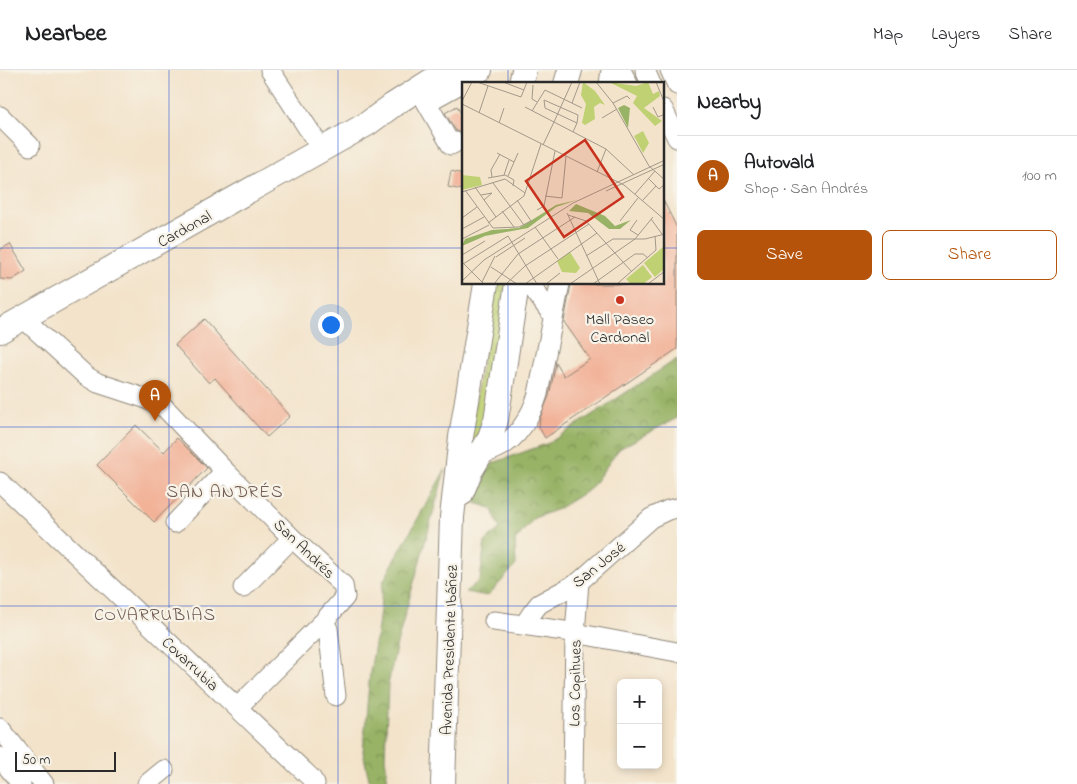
<!DOCTYPE html>
<meta charset="utf-8">
<style>
:root{--surface:#fff;--page:#f6f6f6;--text:#202124;--muted:#757577;--line:#e0e0e0;--accent:#b45309}
body{margin:0;font-family:"Indie Flower",sans-serif;background:var(--page);color:var(--text)}
.controls{position:absolute;right:15px;bottom:15px;display:grid;overflow:hidden;border-radius:8px;box-shadow:0 2px 8px #0003}
.controls button{width:45px;height:45px;display:grid;place-items:center;padding:0;border:0;border-bottom:1px solid var(--line);background:var(--surface);color:var(--text);font:25px sans-serif}
.scale{position:absolute;left:15px;bottom:12px;width:101px;box-sizing:border-box;padding-left:5px;border:2px solid #2b2b2b;border-top:0;font-size:14px;line-height:18px;white-space:nowrap;color:#2b2b2b;-webkit-text-stroke:4px #f7f3e8;paint-order:stroke}
.you{position:absolute;left:330px;top:254px;width:18px;height:18px;margin:-12px;border:4px solid #fff;border-radius:50%;background:#1a73e8;box-shadow:0 0 0 8px #1a73e833}
.badge{display:grid;place-items:center;width:32px;height:32px;border-radius:50%;background:var(--accent);color:#fff;font-size:16px;font-weight:700}
.pin{position:absolute;translate:-50% -41px;filter:drop-shadow(0 1px 2px #0008)}
.pin::after{content:'';position:absolute;top:26px;width:18px;height:15px;background:inherit;clip-path:polygon(0 0,100% 0,50% 100%)}
.list{margin:0;padding:0;list-style:none}
h2{display:flex;justify-content:space-between;align-items:center;height:65px;margin:0;padding:0 20px;font-size:21px}
h2 small{font-size:16px;font-weight:400;color:var(--muted)}
.list li{display:grid;grid-template-columns:32px 1fr auto;gap:15px;align-items:center;box-sizing:border-box;height:80px;padding:0 20px;border-top:1px solid var(--line)}
.list b{display:block;font-size:19px;white-space:nowrap}
.list p{margin:0;font-size:16px;white-space:nowrap;color:var(--muted)}
.list em{font-size:16px;font-style:normal;color:var(--muted)}
.actions{display:flex;gap:10px;padding:15px 20px}
.actions a{flex:1;padding:11px 0;border:1px solid var(--accent);border-radius:8px;text-align:center;font-size:18px;color:var(--accent)}
.actions .main{background:var(--accent);color:#fff}
.map{position:relative;flex:none;width:677px;height:714px;overflow:hidden}
header{display:flex;align-items:center;gap:30px;box-sizing:border-box;height:70px;padding:0 25px;background:var(--surface);border-bottom:1px solid var(--line)}
header strong{font-size:24px}
nav{display:flex;gap:28px;margin-inline-start:auto;font-size:18px}
main{display:flex}
aside{flex:1;background:var(--surface)}
.map>svg:first-child{display:block}
.grass{fill:url(#grass-tufts);stroke:#767e50}
.forest{fill:url(#forest-crowns);stroke:#626f48}
.building{fill:#f2b298}
.lines{fill:none;stroke-linecap:round;stroke-linejoin:round}
.minor-casing{stroke:#8f877a;stroke-width:21}
.major-casing{stroke:#8f877a;stroke-width:26}
.minor{stroke:#fff;stroke-width:19}
.major{stroke:#fff;stroke-width:24}
.grid{fill:none;stroke:#1d4ed8;stroke-width:1;stroke-opacity:0.55}
.poi-dot{fill:#c8321e;stroke:#f7f3e8;stroke-width:2}
.labels{text-anchor:middle;stroke-width:4.5;stroke-linejoin:round;paint-order:stroke}
.street-label{font-size:16px;fill:#2b2b2b;stroke:#f7f3e8}
.poi-label{font-size:16px;fill:#2b2b2b;stroke:#f7f3e8}
.neighbourhood-label{font-size:18px;letter-spacing:1px;fill:#715a51;stroke:#f7f3e8}
.inset-road{fill:none;stroke:#a3998a;stroke-width:1}
.view{fill:#c8321e;fill-opacity:0.15;stroke:#c8321e;stroke-width:2.5}
.inset-edge{fill:none;stroke:#2b2b2b;stroke-width:2.5}
</style>
<header>
<strong>Nearbee</strong>
<nav><a>Map</a><a>Layers</a><a>Share</a></nav>
</header>
<main>
<div class="map">
<svg width="677" height="714" viewBox="0 0 677 714">
<defs>
<pattern id="grass-tufts" width="24" height="20" patternUnits="userSpaceOnUse" patternTransform="scale(1.25)"><rect width="24" height="20" fill="#c0d174"/><path d="M3 7l-1-3M5 7V3M7 7l1-3M15 17l-1-3M17 17v-4M19 17l1-3" fill="none" stroke="#a5b465"/></pattern>
<pattern id="forest-crowns" width="20" height="18" patternUnits="userSpaceOnUse" patternTransform="scale(1.25)"><rect width="20" height="18" fill="#98b366"/><path d="M2 6a3 3 0 1 1 6 0M12 15a3 3 0 1 1 6 0" fill="none" stroke="#7c9254"/></pattern>
</defs>
<rect width="100%" height="100%" fill="#f7f3e8"/>
<filter id="ink" filterUnits="userSpaceOnUse"><feTurbulence type="fractalNoise" baseFrequency=".02" numOctaves="2"/><feDisplacementMap in="SourceGraphic" scale="10" xChannelSelector="R" yChannelSelector="G"/><feConvolveMatrix kernelMatrix="1 2 1 2 8 2 1 2 1" color-interpolation-filters="sRGB"/></filter>
<filter id="wash" filterUnits="userSpaceOnUse"><feTurbulence type="fractalNoise" baseFrequency=".0096" numOctaves="4" result="noise"/><feDisplacementMap in="SourceGraphic" scale="20" xChannelSelector="R" yChannelSelector="G"/><feGaussianBlur stdDeviation="1.12" result="paint"/><feColorMatrix in="noise" values="0 0 0 0 0 0 0 0 0 0 0 0 0 0 0 0 0 1.4 0 .05"/><feComposite in="paint" operator="in"/></filter>
<g filter="url(#wash)">
<rect width="100%" height="100%" fill="#f3e3ca"/>
<path class="grass" d="M496,214H511L489,342L471,379L470,361Z"/>
<path class="forest" d="M677,289V348L646,364L619,379L590,419L558,439L534,448L515,471L516,495L488,526L465,522L480,510L485,472L500,458L491,438L472,432L484,403L493,393L549,373Z
M445,400L396,577L388,615L385,687L388,714H370L363,682L370,602L378,557L383,512L398,484Z"/>
<g id="blocks">
<path class="building" d="M457,36L463,48V64L456,61L445,43Z
M451,101L463,104V120L448,117Z
M663,130L677,158V279L545,368L539,357L540,348L549,326L556,293L564,306L590,289L564,252L571,214H663Z
M10,174L26,201L12,210L0,209V180Z
M204,249L290,346L267,367L215,308L209,313L175,275Z
M136,355L164,382L177,368L207,398L154,452L97,395Z"/>
</g>
</g>
<g filter="url(#ink)">
<use href="#blocks" fill-opacity="0" stroke="#8f877a" stroke-width="1"/>
<g class="lines">
<defs>
<path id="minor" d="M270,0L322,80
M621,0L628,14
M645,0L651,14
M670,0L677,15
M609,14L611,0
M425,30L451,75L456,72
M663,39L677,68
M0,46L30,76
M531,214L537,224L553,246
M23,248L86,306L98,313L144,328L165,338L225,401L292,468L343,515L345,527L324,551L238,637
M483,383C488,382 493,381 498,378C518,369 532,344 538,324L560,214
M0,412L311,708L315,714
M175,453L225,401
M243,518L292,468
M324,551L328,559L336,626
M494,551L564,561L677,582
M524,555L532,543L539,534L579,512L651,448L668,440L677,438
M0,658L44,714
M0,687L21,714
M147,714L164,700
M573,714L575,563L579,512"/>
<path id="major" d="M521,14L524,0
M566,14L570,0
M433,26L480,0
M0,261L367,54L393,35L448,0
M461,424L471,400L489,370L496,350L517,214
M443,714L452,447L461,367L486,214"/>
</defs>
<use href="#minor" class="minor-casing"/>
<use href="#major" class="major-casing"/>
<use href="#minor" class="minor"/>
<use href="#major" class="major"/>
</g>
</g>
<path class="grid" d="M169,0V714M338,0V714M508,0V14M0,178H463M663,178H677M508,214V714M0,357H677M0,536H677"/>
<circle class="poi-dot" cx="620" cy="230" r="5"/>
<g class="labels">
<g class="street-label">
<text transform="translate(184 158) rotate(-29)" y="6">Cardonal</text>
<text transform="translate(305 478) rotate(44)" y="6">San Andrés</text>
<text transform="translate(598 494) rotate(-39)" y="6">San José</text>
<text transform="translate(448 580) rotate(-88)" y="6">Avenida Presidente Ibáñez</text>
<text transform="translate(191 593) rotate(43)" y="6">Covarrubia</text>
<text transform="translate(574 613) rotate(-89)" y="6">Los Copihues</text>
</g>
<g class="poi-label">
<text x="620" y="254">Mall Paseo<tspan x="620" dy="18">Cardonal</tspan></text>
</g>
<g class="neighbourhood-label">
<text x="225" y="427">SAN ANDRÉS</text>
<text x="155" y="550">COVARRUBIAS</text>
</g>
</g>
<g transform="translate(462 12)">
<rect width="202" height="202" fill="#f3e3ca"/>
<path d="M121,0L133,9L143,23L138,21L132,25L133,37L123,43L120,41L124,22L119,13ZM147,0L174,4L186,0L191,12L197,9L198,14L182,26L200,39L193,44L171,21L175,14ZM181,49L187,61L181,71L172,54ZM0,93L18,95L20,103L0,108Z" fill="#c0d174"/>
<path d="M162,23L168,26L166,46L156,26ZM115,118L94,125L66,146L23,154L0,164L3,157L30,148L57,146L94,123ZM114,122L143,134L153,144L169,138L158,147H147L126,131L107,129Z" fill="#98b366"/>
<path d="M108,170L118,186L114,191L100,190L95,179Z" fill="#c0d174"/>
<path d="M201,165L202,187L193,195L182,181ZM181,183L190,195L181,202H169L164,197Z" fill="#c0d174"/>
<path class="inset-road" d="M15,0L59,15L65,0M41,0L62,8M134,0L151,21L187,84L203,98M194,0L203,22M71,3L70,17L75,20M83,8L120,26M0,19L10,0M110,21L118,0M151,21L165,14L168,17M0,22L162,103L203,138M63,25L144,67L172,93M191,25L196,35L203,32M70,29L83,8M17,31L26,4M140,36L155,27M92,40L110,0M37,41L42,26M111,50L115,41L116,33L82,18L83,26L115,41M81,63L92,40M35,71L52,80M135,90L144,67M42,93L47,78M46,94L56,71M30,95L29,88L38,72M26,96L43,93L52,98L51,104M187,97L197,107L203,102M31,101L62,143M13,105L34,135M3,108L31,146L57,145L69,139L55,118M144,109L203,82M0,110L43,97L63,111M173,112L193,89M19,113L30,111L22,118M83,114L100,116L104,74M180,119L194,104M75,128L82,124L93,69M40,129L52,145M105,131L138,202M106,133L124,139L170,190M0,136L15,125M189,137L200,152M175,138L168,148L176,153M158,139L176,116M26,141L62,114L79,62M73,145L96,177M0,147L22,135M0,157L27,143M0,173L23,159M124,174L151,157H183L203,152M34,175L63,156M0,180L22,202M1,182L46,154L75,202M29,185L55,202M0,199L22,178L111,121L203,78M20,200L33,174M32,202L56,172L113,135M44,202L63,184L127,142M63,202L135,151M84,202L98,191M108,202L173,157L191,135M131,202L173,172H181L186,176M155,202L194,168L193,154M186,202L203,189"/>
<path class="view" d="M123,58L161,115L102,155L64,99Z"/>
<rect width="202" height="202" class="inset-edge"/>
</g>
</svg>
<div class="controls">
<button>+</button>
<button>−</button>
</div>
<div class="scale">50 m</div>
<div class="you"></div>
<div class="pin badge" style="left:155px;top:351px">A</div>
</div>
<aside>
<h2>Nearby<small></small></h2>
<ul class="list">
<li><span class="badge">A</span><div><b>Autovald</b><p>Shop · San Andrés</p></div><em>100 m</em></li>
</ul>
<div class="actions"><a class="main">Save</a><a>Share</a></div>
</aside>
</main>
